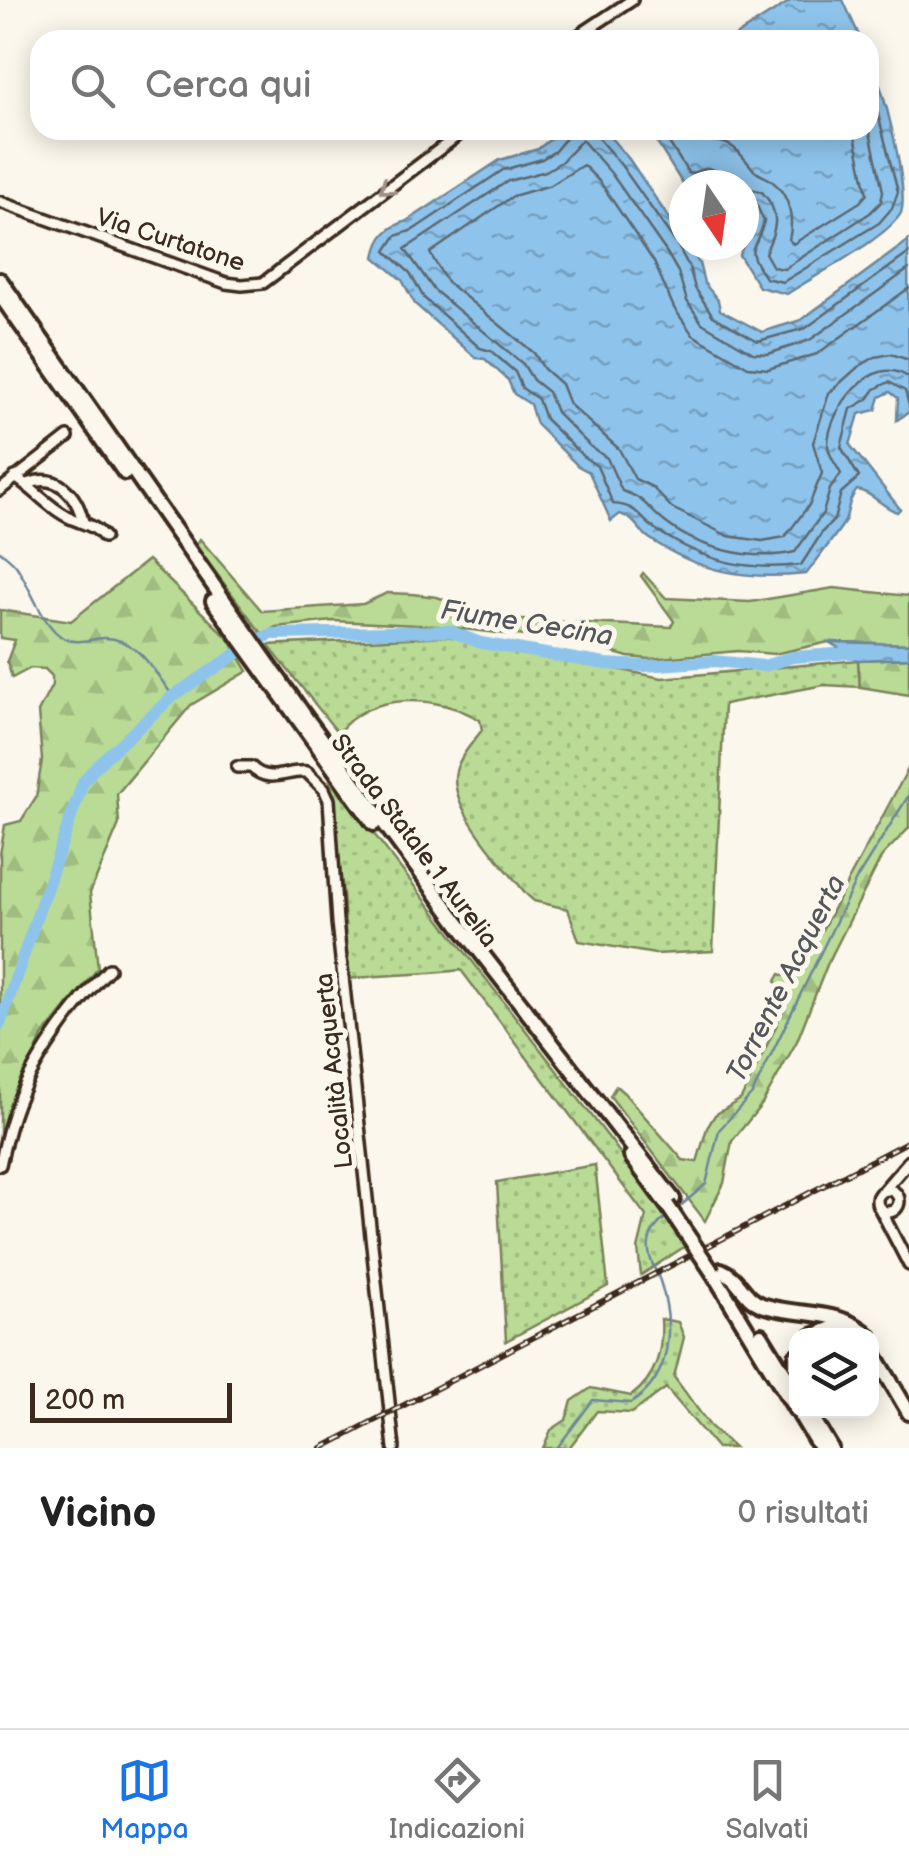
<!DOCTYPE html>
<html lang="it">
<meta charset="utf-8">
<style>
:root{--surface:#fff;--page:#f6f6f6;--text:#222;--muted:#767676;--line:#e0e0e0;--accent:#1a73e8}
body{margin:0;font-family:"Balsamiq Sans",sans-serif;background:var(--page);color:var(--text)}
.controls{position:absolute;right:30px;bottom:30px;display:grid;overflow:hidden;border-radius:20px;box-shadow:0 5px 25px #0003}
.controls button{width:90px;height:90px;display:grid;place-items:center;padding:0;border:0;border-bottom:2px solid var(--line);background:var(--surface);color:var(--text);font:50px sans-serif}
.compass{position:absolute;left:669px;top:170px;width:90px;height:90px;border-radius:50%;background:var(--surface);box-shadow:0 5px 25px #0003;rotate:167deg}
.scale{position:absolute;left:30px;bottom:25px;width:202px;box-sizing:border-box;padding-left:10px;border:5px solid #3b2a1e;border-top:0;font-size:28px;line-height:35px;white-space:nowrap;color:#3b2a1e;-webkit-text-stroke:8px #fbf7ec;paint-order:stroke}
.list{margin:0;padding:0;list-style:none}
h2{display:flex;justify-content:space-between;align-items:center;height:130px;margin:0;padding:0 40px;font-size:42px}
h2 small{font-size:32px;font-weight:400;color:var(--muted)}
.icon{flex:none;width:55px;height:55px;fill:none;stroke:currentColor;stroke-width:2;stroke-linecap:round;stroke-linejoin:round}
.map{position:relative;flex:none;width:909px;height:1448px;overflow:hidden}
.search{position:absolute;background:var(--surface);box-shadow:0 5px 25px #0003;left:30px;right:30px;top:30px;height:110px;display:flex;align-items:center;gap:25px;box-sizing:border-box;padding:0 35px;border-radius:30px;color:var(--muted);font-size:38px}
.sheet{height:280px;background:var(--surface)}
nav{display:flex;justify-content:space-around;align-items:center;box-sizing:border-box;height:140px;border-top:2px solid var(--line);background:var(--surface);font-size:28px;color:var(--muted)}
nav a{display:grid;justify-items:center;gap:5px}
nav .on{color:var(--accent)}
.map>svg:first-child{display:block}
.grass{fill:url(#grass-dots);stroke:#7a825a;stroke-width:2.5}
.forest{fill:url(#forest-firs);stroke:#7a825a;stroke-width:2.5}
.water{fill:url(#water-ripples);stroke:#6d869a;stroke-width:2.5}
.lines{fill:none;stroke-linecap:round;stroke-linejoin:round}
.shore{stroke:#5c6870;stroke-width:2.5}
.stream{stroke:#6d869a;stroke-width:2.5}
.river{stroke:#8ec4ec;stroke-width:12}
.minor-casing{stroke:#3b2a1e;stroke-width:16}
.highway-casing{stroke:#3b2a1e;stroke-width:20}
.minor{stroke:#fbf7ec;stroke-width:9}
.highway{stroke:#fbf7ec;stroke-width:12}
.rail-casing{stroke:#3b2a1e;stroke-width:6}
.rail{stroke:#fbf7ec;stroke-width:2.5;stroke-dasharray:8;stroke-linecap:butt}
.highway-bridge-casing{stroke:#3b2a1e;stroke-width:20;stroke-linecap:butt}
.highway-bridge{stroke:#fbf7ec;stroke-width:12}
.oneway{stroke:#9b9085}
.labels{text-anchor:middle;stroke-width:10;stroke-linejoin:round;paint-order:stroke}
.street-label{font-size:25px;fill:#3b2a1e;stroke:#fbf7ec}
.water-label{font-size:28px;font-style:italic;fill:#54585c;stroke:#fbf7ec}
</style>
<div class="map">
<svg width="909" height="1448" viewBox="0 0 909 1448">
<defs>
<pattern id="grass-dots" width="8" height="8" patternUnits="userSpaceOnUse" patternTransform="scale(2.5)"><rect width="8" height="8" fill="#b9db95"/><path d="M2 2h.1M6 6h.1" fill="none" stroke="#a0bc80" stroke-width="1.8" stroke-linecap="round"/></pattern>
<pattern id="forest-firs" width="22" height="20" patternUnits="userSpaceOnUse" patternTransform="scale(2.5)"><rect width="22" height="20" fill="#b9db95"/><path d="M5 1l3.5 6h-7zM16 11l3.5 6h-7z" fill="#a0bc80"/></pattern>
<pattern id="water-ripples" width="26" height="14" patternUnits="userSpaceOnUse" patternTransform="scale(2.5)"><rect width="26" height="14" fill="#8ec4ec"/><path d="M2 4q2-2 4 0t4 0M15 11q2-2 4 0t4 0" fill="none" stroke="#759fbf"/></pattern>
</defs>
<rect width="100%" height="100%" fill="#fbf7ec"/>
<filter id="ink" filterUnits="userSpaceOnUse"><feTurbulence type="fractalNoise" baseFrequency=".01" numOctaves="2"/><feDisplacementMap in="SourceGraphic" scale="20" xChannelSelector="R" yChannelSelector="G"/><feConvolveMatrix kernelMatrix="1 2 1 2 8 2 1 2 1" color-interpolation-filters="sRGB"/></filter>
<g filter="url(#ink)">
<path class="grass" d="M447,636L662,678L858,660L860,687L824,685L724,704L713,951L655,954L579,941L568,909L534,901L527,895C506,867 447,808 456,771C460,756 473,742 482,730L480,720C439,695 371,690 338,733L268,645Z
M330,782L371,830L612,1142L687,1245L641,1275L638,1249L646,1216L461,970C423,975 386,974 348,979L343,894Z
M595,1165L608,1286L506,1341L497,1182Z
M661,1319L678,1322L684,1337L674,1377L710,1426L734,1448H717L666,1388L632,1413L597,1411L569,1448H543L551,1430L566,1420L572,1401L591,1388L631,1396C657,1377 663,1350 661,1319Z"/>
<path class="forest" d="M200,539L262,611L363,604L387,593L412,594L437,597L501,619L671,627L674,621L641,576L643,573L666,598L750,602L834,588L909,596V644L829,642L774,654L738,651L650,659L628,657L576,642L438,626L333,621L276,627L262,634L195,545Z
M148,560L229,639L248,671L191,705L117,794L119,824L90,893L98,968L42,1037L0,1137V854L5,825L21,821L36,797L42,760L38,712L52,685V676L45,669L31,668L12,678L7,661L15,640L0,638V610L71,621Z
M909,658V695L860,687L858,660Z
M909,767V828L882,856L827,965L797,1041L762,1104L732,1141L724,1183L705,1221L610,1096L616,1086L624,1093L683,1160L697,1162L707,1128L715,1115L741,1099L777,1024L782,995L776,981L780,974L791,978L801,969Z"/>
<path class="water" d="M792,0H843L861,40H729Z
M869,56C883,84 909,186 901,213C887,238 814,276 787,294L759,287L739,255L755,222L744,201V185L708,178L684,186L649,130H869Z
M562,130H604L629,159L699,263L704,283L718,300L720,310L762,332L801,320L908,241L909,412L897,420L898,398L890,392L880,397L876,410L859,414L850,445L900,509L897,512C882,507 872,492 857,490C848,500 849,509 845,521C844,524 809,571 806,574C746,580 700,573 649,538C638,530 635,518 620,514L611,521L589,472L578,466L536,424L530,404L514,394L508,380L485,359L476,358L415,304L402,280L375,257C379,236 387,228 407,221L500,160L538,149Z
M829,642L909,644V658L858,660Z"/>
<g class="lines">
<path class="shore" d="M567,130L565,139L555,151L542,159L503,170L413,230L396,236L386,251L410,273L424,298L480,348L491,351L515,372L522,388L538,399L545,419L584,457L597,466L613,504C641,506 638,519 658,531C706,562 745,571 801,565L823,531L834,520L841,493L859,477L841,447L851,409L868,399L875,389L889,382L905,391L909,405
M597,130L599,139L621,165L678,246L689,267L695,288L713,316L758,341L806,328L909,253
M661,130L689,174L708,168L724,174L727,185
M694,130L701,140C733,141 735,147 753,169C757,175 767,176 773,182C790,196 794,219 789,240L793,244L860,202L867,194L854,130
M744,187L762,192C782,214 776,230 765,253L773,267L784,269L870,213L881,202L883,191L869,128
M744,200L756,204L764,221C756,254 742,242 765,278L783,282L879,223L892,208L898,192L869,79
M909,269L810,340L768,354L753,353L702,323L687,301L678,272L667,253L611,173L582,140L561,162L546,171L508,181L405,249L434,290L523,364L533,380L548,392L556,412L591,447L607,458L622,491C644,498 644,504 660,518C694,548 751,562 795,552L823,513L830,489L841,474C837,465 828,456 828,445C828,410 873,350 909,378
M909,288L817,354L768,369L748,367L693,335L674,308L654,262L600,182L583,165L551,185L513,196L430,253L446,281L534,353L544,369L561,384L569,404L619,449L635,479L652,487L672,508L728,536L762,541L785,537L809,505L822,473L813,443L829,393L858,367L875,357L891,354L909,360"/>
<path class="stream" d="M0,551C6,556 13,561 17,567C30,586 43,628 65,639C76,644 91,639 103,638C138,637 154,672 173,696
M677,1209L706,1184L719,1130L752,1094L857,878L909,795
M557,1448L593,1400L631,1403C673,1377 674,1323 660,1281C655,1268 647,1257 649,1243C650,1232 658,1224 666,1217"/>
<path class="river" d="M0,1024L83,782L97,765L173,696L256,641L272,634L450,631L481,643L605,664L645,666L714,661L764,666L793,657L862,652"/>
<defs>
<path id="minor" d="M572,40L632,0
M0,202L226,283L242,285L263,283L465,130
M15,477C34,489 49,508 68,517C82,524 94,524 104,537
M28,484C57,472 77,494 83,522
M0,490L68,437
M237,767H251C270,785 285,770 307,772L324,789L329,800L337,922L394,1448
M0,1165C4,1147 8,1129 14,1112C30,1064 74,1005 109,969
M884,1190L909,1161
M877 1201a11 11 0 1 1 22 0a11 11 0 1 1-22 0Z
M880,1209L909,1265"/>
<path id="highway" d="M0,280L304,715L458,923L673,1199
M0,295L125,473
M213,601L374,824
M631,1156L667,1205
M721,1270C740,1278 743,1298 762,1305C797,1317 841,1308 869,1336
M713,1273L796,1410
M761,1335L796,1392
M812,1336L832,1328L858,1336
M872,1350L909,1413
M796,1356V1380
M797,1410L820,1448
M808,1410L831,1448"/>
</defs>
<use href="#minor" class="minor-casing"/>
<use href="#highway" class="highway-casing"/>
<use href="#minor" class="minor"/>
<use href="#highway" class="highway"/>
<defs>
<path id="rail" d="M322,1448L909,1141"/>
</defs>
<use href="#rail" class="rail-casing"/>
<use href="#rail" class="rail"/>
<defs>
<path id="highway-bridge" d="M667,1205L713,1273"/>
</defs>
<use href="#highway-bridge" class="highway-bridge-casing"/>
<use href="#highway-bridge" class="highway-bridge"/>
</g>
<defs><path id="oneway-chevron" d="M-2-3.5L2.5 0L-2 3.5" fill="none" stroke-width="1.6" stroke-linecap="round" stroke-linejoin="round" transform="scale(2.5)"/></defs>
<use class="oneway" href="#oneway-chevron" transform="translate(386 188) rotate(143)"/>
</g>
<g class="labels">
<g class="street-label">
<text transform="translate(171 239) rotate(18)" y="9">Via Curtatone</text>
<text transform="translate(415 840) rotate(53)" y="9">Strada Statale 1 Aurelia</text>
<text transform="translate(333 1071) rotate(-96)" y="9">Località Acquerta</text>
</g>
<g class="water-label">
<text transform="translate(527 622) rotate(9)" y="10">Fiume Cecina</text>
<text transform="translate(785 978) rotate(-63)" y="10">Torrente Acquerta</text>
</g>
</g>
</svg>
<div class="controls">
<button><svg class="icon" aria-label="layers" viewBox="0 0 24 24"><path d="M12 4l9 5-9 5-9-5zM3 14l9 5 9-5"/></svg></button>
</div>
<svg class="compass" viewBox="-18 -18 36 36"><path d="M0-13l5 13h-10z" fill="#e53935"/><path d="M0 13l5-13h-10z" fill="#767676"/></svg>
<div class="scale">200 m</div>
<div class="search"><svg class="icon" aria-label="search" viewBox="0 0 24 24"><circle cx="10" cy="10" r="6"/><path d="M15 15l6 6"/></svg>Cerca qui</div>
</div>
<section class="sheet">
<h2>Vicino<small>0 risultati</small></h2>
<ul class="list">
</ul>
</section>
<nav>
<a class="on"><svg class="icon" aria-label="map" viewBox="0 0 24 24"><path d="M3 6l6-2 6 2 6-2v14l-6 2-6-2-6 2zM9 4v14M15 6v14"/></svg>Mappa</a>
<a><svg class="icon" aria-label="directions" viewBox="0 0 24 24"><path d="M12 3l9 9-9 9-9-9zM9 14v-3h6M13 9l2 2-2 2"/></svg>Indicazioni</a>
<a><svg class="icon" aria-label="saved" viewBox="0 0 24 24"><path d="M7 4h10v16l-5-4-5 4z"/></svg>Salvati</a>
</nav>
